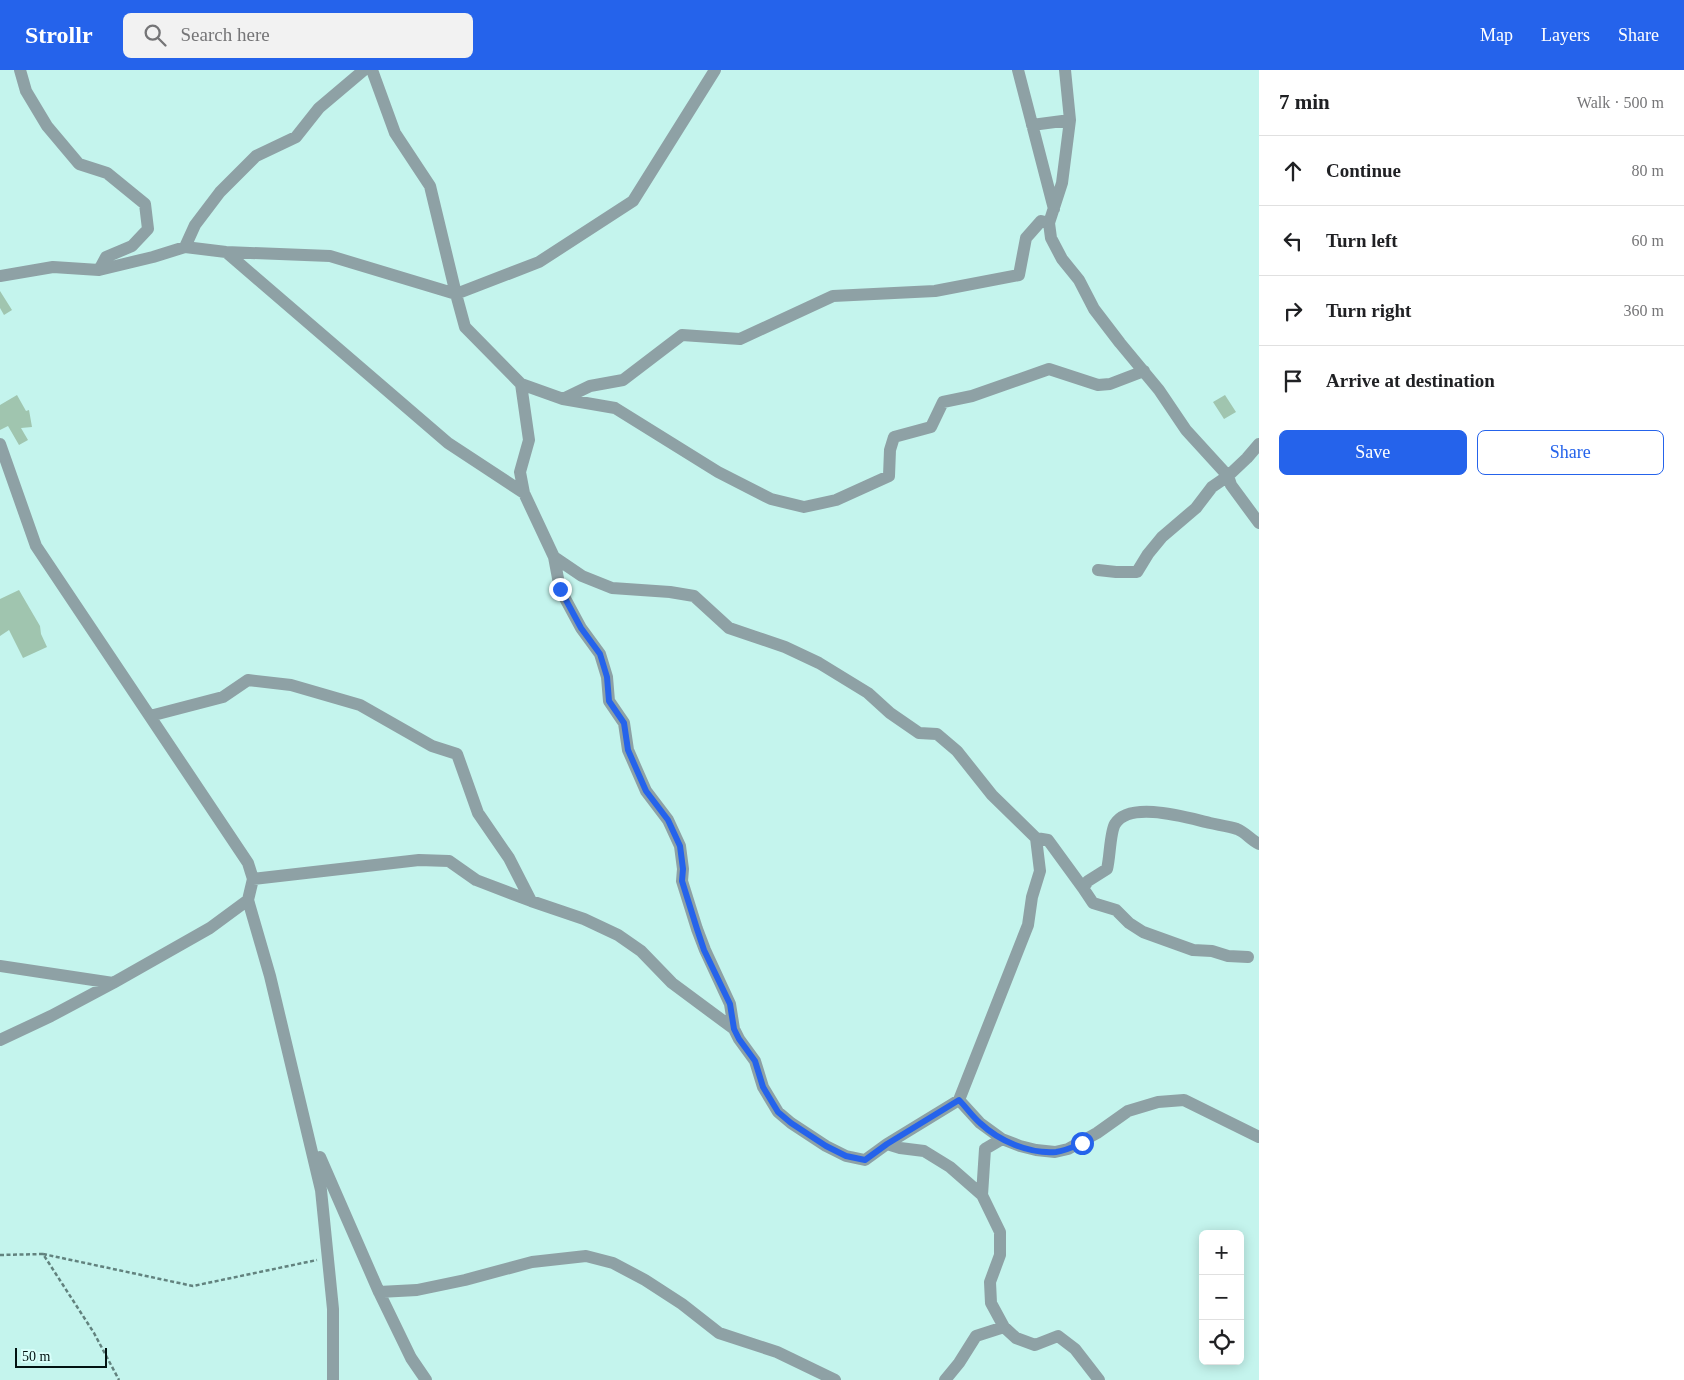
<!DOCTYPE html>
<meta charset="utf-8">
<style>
:root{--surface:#fff;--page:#f2f2f2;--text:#202124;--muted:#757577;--line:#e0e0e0;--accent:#2563eb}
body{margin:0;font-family:"Times New Roman",serif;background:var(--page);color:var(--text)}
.controls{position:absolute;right:15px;bottom:15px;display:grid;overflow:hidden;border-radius:8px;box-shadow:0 2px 12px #0003}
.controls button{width:45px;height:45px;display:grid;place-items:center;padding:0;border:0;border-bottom:1px solid var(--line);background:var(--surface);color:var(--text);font:25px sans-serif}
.scale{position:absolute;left:15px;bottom:12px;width:92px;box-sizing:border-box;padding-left:5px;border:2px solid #021211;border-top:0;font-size:14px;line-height:18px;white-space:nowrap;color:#021211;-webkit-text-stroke:4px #d9fffa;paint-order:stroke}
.stop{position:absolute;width:15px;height:15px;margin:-11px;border:4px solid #2563eb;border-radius:50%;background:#fff}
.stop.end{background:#2563eb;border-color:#fff;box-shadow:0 1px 5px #0008}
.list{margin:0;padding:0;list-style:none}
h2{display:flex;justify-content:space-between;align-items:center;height:65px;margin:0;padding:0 20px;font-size:21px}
h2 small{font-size:16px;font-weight:400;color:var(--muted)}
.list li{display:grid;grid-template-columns:32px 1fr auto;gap:15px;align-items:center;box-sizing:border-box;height:70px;padding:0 20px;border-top:1px solid var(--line)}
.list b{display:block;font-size:19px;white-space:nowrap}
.list em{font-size:16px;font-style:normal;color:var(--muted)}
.actions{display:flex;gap:10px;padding:15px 20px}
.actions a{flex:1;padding:11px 0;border:1px solid var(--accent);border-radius:8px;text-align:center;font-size:18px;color:var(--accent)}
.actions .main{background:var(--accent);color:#fff}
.icon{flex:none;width:28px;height:28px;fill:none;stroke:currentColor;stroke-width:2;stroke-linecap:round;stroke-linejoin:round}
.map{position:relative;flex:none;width:1259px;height:1310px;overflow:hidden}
header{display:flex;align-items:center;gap:30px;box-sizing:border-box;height:70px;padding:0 25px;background:var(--accent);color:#fff}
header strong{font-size:24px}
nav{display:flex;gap:28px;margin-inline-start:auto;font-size:18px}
.search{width:350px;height:45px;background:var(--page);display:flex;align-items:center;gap:12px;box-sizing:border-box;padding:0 18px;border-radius:8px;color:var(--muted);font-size:19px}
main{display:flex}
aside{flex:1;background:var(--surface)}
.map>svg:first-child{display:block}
.building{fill:#a0c5af}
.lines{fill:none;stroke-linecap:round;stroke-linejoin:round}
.path{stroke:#62827e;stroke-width:2.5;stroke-dasharray:4 2.5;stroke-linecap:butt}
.street{stroke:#8ea1a5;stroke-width:12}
.route{stroke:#2563eb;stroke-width:6}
</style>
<header>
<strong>Strollr</strong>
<div class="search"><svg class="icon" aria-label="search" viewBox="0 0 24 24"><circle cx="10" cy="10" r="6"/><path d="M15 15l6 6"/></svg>Search here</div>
<nav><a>Map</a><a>Layers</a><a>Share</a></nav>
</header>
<main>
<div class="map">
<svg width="1259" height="1310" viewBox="0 0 1259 1310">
<rect width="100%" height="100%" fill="#c4f4ed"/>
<path class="building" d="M0,221L12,240L4,245L0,238Z
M17,325L26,341L29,340L32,357L21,358L28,370L19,375L8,356L0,360V335Z
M1225,325L1236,342L1224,349L1213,332Z
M19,520L40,556L41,564L47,577L23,588L9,560L0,566V529Z"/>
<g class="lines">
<path class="path" d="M43,1184L193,1216L317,1190
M0,1185L43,1184L94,1263L119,1310"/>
<path class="street" d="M20,0L26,21L47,56L79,94L107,103L145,134L148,159L132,176L106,187L99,200
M364,0L319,38L296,67L256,86L220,122L195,155L185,177L226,182L330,186L456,224L430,116L395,63L372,0
M1018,0L1054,139
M1065,0L1070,50L1062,113L1049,153L1051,168L1062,189L1079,210L1094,239L1120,273L1159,320L1186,360L1228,406L1231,415L1259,453
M1032,55L1070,50
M226,182L448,373L524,423L554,487L560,519L581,558L600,584L607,607L609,631L624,653L628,680L646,721L668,750L680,776L683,799L682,811L697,859L705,880L730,934L734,959L739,969L755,991L763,1017L778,1042L791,1053L826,1076L846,1086L865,1090L887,1074L959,1030L1028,855L1032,827L1040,801L1036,768L992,725L957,681L937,664L919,663L890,643L868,623L819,593L785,577L729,558L694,526L670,522L612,518L582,506L554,487
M0,206L53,197L99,200L153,187L185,177
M521,314L563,329L590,316L623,310L682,265L740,269L833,226L935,221L1019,205L1026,168L1041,151L1049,153
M563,329L615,338L718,402L771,429L804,437L836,430L889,406L890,380L894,367L931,357L943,332L972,326L1049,299L1098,315L1110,314L1144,301
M0,374L36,476L248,793L253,809L248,830L270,906L321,1120L333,1239V1310
M524,423L520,402L529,370L521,314L465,257L456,224L539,192L633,131L715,0
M1098,500L1116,502H1137L1148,484L1162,467L1196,438L1212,417L1228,406L1247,388L1259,374
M150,646L223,627L248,610L291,615L360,635L432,676L457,684L478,743L509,788L531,831
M1036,768L1048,770L1083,818
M253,809L419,790L449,791L476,810L531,831L584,849L618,865L641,881L672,913L734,959
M1248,887L1228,886L1212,881L1193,880L1143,862L1129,853L1116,840L1093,833L1083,818L1088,811L1107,799C1110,788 1110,762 1115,754C1130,730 1188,748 1210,753C1219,755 1228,756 1237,759C1245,762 1251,770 1259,774
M0,896L113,913L210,858L248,830
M0,970L51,946L113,913
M959,1030L980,1053L1002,1069L1020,1076L1036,1080L1055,1082L1068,1079L1097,1063L1128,1041L1158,1032L1184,1030L1259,1067
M887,1074L900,1078L924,1081L950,1097L982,1125L1000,1162V1185L990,1212L991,1233L1004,1257
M320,1087L379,1222L411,1288L426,1310
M982,1125L985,1079L1002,1069
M379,1222L417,1220L465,1210L532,1192L586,1186L613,1193L645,1210L682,1234L719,1263L777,1282L835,1310
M945,1310L959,1293L976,1266L1004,1257L1016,1268L1035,1275L1058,1266L1075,1279L1099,1310"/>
</g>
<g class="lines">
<path class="route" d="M560,519L581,558L600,584L607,607L609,631L624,653L628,680L646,721L668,750L680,776L683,799L682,811L697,859L704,880L730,934L734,959L739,969L755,991L763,1017L778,1042L791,1053L826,1076L846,1086L865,1090L887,1074L959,1030C966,1037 972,1046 980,1053C999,1071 1029,1084 1056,1082C1065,1081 1073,1077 1082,1073"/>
</g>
</svg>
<div class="controls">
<button>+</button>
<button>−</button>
<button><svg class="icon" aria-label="locate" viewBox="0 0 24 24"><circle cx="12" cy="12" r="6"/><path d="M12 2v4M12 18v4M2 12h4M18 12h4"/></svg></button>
</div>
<div class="scale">50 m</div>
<div class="stop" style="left:1082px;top:1073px"></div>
<div class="stop end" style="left:560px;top:519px"></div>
</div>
<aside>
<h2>7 min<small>Walk · 500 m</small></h2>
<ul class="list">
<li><svg class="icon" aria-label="ahead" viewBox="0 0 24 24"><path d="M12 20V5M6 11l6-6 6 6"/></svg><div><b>Continue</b></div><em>80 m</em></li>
<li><svg class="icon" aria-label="left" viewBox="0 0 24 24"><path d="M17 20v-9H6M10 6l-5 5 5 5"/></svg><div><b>Turn left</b></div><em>60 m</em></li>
<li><svg class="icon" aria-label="right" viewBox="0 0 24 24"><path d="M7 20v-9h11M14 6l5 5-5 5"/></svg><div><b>Turn right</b></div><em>360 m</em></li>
<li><svg class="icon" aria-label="arrive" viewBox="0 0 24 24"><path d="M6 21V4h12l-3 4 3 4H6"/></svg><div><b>Arrive at destination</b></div></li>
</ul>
<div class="actions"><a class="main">Save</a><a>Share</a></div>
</aside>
</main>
